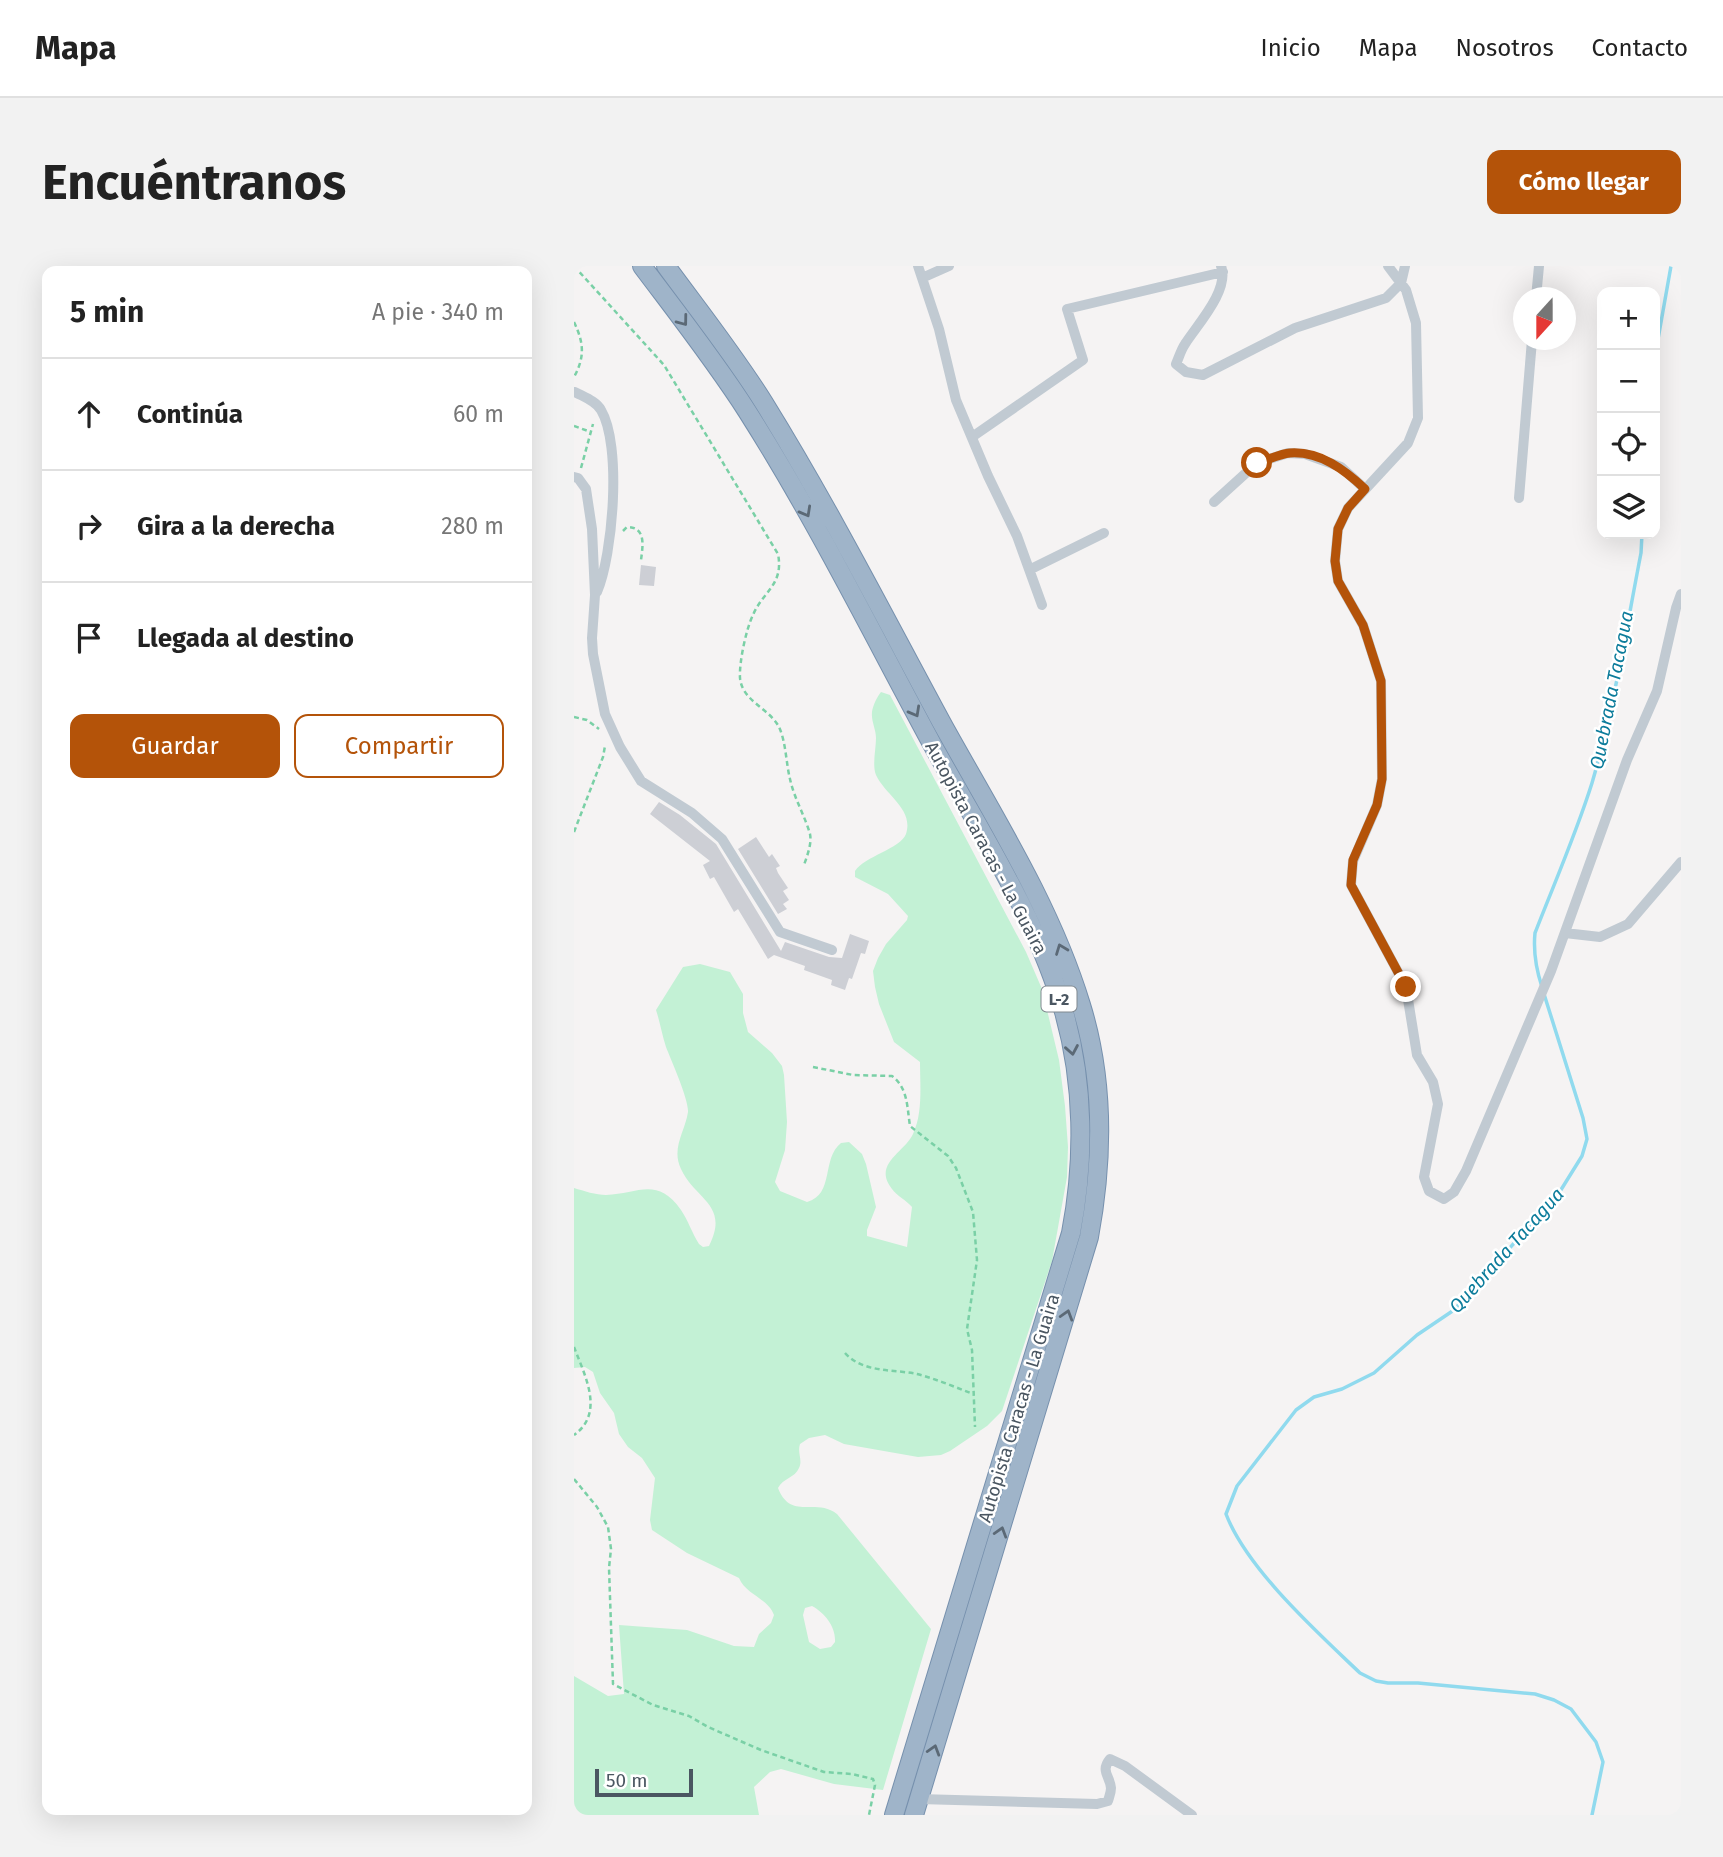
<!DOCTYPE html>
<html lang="es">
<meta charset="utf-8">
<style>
:root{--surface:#fff;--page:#f2f2f2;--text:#222;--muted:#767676;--line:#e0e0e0;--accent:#b45309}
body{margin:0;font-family:"Fira Sans",sans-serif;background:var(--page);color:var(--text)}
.controls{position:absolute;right:21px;top:21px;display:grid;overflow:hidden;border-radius:14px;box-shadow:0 7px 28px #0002}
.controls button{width:63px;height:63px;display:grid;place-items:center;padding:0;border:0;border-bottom:2px solid var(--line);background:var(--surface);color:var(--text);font:35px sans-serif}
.compass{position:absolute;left:939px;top:21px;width:63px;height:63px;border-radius:50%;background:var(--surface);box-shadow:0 7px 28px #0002;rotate:201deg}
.scale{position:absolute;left:21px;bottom:18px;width:98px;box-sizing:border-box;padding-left:7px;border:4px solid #4a5661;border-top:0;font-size:19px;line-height:24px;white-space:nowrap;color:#4a5661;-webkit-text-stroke:5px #fff;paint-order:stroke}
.stop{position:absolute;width:21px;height:21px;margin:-16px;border:5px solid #b45309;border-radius:50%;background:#fff}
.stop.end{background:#b45309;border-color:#fff;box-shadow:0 2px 7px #0008}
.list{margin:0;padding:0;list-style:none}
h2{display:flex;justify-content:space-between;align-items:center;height:91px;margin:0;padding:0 28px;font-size:30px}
h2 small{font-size:23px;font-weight:400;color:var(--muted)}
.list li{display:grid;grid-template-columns:46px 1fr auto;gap:21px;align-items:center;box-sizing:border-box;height:112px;padding:0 28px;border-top:2px solid var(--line)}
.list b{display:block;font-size:26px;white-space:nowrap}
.list em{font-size:23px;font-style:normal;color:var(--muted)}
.actions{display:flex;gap:14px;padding:21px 28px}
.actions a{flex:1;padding:16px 0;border:2px solid var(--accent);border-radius:14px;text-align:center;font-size:24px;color:var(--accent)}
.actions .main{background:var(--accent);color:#fff}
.icon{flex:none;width:38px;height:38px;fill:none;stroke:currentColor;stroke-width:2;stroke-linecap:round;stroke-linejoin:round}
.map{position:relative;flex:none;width:1107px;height:1549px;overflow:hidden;border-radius:14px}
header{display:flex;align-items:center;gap:42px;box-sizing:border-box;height:98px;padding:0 35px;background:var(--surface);border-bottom:2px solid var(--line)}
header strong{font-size:33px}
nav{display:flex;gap:38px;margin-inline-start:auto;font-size:24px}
.intro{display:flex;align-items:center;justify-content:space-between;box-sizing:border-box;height:168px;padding:0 42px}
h1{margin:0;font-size:49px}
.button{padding:18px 32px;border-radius:14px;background:var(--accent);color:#fff;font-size:24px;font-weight:700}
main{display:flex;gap:42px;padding:0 42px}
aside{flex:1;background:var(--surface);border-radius:14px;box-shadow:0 7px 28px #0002}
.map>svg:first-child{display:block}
.green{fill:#c3f1d5;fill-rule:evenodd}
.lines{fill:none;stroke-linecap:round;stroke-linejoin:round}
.stream{stroke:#90daee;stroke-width:3.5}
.building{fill:#cdcfd5}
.trunk-casing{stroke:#7690ad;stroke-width:20}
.path{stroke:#7ad0a6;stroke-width:2.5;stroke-dasharray:5 3.5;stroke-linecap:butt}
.minor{stroke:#c1cad2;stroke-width:10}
.trunk{stroke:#9fb4c9;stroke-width:18}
.oneway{stroke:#5b6976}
.route{stroke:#b45309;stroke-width:9}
.labels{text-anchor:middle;stroke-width:5;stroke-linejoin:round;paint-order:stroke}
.shield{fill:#fff;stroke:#808990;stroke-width:2}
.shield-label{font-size:16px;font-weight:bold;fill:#4a5661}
.street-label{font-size:18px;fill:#4a5661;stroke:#fff}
.water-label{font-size:19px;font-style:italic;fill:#0c7c9b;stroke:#fff}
</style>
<header>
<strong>Mapa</strong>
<nav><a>Inicio</a><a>Mapa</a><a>Nosotros</a><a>Contacto</a></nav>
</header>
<div class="intro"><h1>Encuéntranos</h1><a class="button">Cómo llegar</a></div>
<main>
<aside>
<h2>5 min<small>A pie · 340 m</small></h2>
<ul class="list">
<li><svg class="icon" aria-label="ahead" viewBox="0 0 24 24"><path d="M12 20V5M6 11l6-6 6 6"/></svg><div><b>Continúa</b></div><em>60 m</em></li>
<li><svg class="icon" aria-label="right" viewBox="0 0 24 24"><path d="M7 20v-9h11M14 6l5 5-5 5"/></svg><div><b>Gira a la derecha</b></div><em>280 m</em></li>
<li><svg class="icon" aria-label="arrive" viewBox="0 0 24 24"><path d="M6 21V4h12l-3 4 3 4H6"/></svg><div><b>Llegada al destino</b></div></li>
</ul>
<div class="actions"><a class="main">Guardar</a><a>Compartir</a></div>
</aside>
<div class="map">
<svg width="1107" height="1549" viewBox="0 0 1107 1549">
<rect width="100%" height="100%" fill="#f5f3f3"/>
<path class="green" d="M307,426L316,429L452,686L468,723L485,794L491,840L494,881L493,911L478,995L428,1145L413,1160L376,1185L367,1189L344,1191L270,1178L251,1169L235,1172L226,1178C223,1187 229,1194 225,1202C221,1212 209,1212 204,1222C217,1255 241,1231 263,1248L357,1363L309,1524L260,1518L207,1503L196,1506L180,1521L185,1549H0V1410L34,1430L50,1428L45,1359L113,1364L160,1380L180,1381L185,1368L197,1357L200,1349C194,1332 172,1329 165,1312L113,1287L78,1264L76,1254L81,1212L68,1192L54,1181L45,1168L40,1147L26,1127L19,1106L11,1101L0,1102V922C10,925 22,929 32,929C64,928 83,910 107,944C114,954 118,967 125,978L129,981L135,980C156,938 121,934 107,903C97,882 111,866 114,846C115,834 97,794 92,781C88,769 86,756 82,744L109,701L126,698L156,706L169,728V747L174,766L198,787L208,800L210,809L213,856L211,884L201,916L206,925L233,936C261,928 247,893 267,877L275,876L288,888L292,898L302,941L293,964V970L333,981L338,941C332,934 323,930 318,923C298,898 331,886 339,868C349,847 346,819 346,796L320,776L305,738L301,721L299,705L304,692L312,678L333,654L334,650L314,628L281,611V605C291,590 326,583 332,568C340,543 312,530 302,509C298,499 302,483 302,472C302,463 297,455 298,446C299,439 303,431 307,426ZM238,1340C251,1347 262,1361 261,1376L257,1381L246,1383L235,1376L229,1349L231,1342Z"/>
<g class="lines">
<path class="stream" d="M1081,90L1097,0
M968,721C962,703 959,687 961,667C980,618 1002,568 1018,517C1040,442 1052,364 1067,287L1068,268
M970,728L1009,852L1013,873L1008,890L985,927L880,1044L843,1069L800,1107L768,1123L740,1131L722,1144L663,1220L652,1248C673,1303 743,1366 786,1407L802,1415L814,1417H844L961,1428L980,1434L997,1443L1022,1476L1029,1496L1018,1549"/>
</g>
<path class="building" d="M67,299L82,301L80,320L65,319Z
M85,536L106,549L142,578L207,685L211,676L255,691L268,692L276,668L295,675L291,688L287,687L278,713L275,712L271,724L257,719L258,714L230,704L231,700L200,689L194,693L164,643L160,646L140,611L136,613L129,599L136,595L76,548Z
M182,571L195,591L198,588L206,600L202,602L204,607L214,622L209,625L215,634L209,638L213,643L204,648L164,583Z"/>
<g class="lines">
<defs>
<path id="trunk" d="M68,0C104,48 141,95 173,145C241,252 298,367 358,478C405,563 463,652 490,746C510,817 511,894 497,967L320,1549
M92,0C125,45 160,89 190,137C255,242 311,352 370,461C420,551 477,640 507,739C530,813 529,895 515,971L340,1549"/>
</defs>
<use href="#trunk" class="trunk-casing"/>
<path class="path" d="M0,0L90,99L204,288C210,319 189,325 179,349C172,363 165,397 166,412C168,435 195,442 205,461C212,476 212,497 216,513C220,532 231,550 236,568C238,578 233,590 230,599
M0,56C10,77 11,91 0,111
M0,160L17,166
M7,202L19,158
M49,265L53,261C72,261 69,279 67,294
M0,451L13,454L25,463
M0,566L29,491L31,480
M239,801L279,809L318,810C334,822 333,841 336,860L374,890L382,902L399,946L403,994L393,1063L398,1084L401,1161
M0,1081C11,1110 31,1147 0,1169
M271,1087C289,1107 319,1103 343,1108C362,1113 381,1121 399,1128
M0,1213L23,1241L34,1261L37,1283L35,1302L39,1418L79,1439L115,1450L134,1461L187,1484L250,1506L278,1508L299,1513L301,1519L295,1549"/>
<path class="minor" d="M344,0L365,63L382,134L414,210L443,270L468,339
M647,0C656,24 623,59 611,78C607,84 605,91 602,98L612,106L629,109L721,62L812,32L827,17L831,0
M814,0L832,24L842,57L844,152L834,177L774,242L764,263L761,295L764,315L789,359L807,415L808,513L803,539L779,595L777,619L832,721L843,789L859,816L864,838L850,911L855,925L870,933L880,926L892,905L977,705L1053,494L1083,425L1102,342L1107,328
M348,12L375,0
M962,32L965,0
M1,126C10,131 22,135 27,144C48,179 39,289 23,326
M398,171L509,94L493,43L649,6
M0,211L4,212L12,223L18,263L21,329L18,372L19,388L31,448L46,481L67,515L118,547L148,573L206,666L258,684
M945,232L958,74
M640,236L683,197L714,187L731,188L767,201L791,223
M457,303L530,267
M991,667L1026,671L1054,658L1107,596
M345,1533L523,1538L534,1535C535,1531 537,1527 537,1522C536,1510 526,1505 536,1493L551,1500L618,1549"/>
<use href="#trunk" class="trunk"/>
</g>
<defs><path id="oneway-chevron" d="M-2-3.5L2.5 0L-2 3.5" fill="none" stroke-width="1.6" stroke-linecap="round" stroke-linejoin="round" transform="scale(1.75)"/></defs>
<g class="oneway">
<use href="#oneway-chevron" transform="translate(109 55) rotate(53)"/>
<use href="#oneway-chevron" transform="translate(232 246) rotate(61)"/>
<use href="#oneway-chevron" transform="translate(341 446) rotate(61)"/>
<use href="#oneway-chevron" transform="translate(487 683) rotate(-111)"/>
<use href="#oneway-chevron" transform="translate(498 784) rotate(80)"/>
<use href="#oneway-chevron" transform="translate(493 1049) rotate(-73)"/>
<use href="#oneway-chevron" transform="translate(427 1266) rotate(-73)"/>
<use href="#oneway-chevron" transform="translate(360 1484) rotate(-73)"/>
</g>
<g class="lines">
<path class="route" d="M683,197C694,194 705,188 716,187C746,185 771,204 791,223L774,242L764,263L761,295L764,315L789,359L807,415L808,513L803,539L779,594L777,619L832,721"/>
</g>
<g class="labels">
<rect class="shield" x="467.5" y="720.5" width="35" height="25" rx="5"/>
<g class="shield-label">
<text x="485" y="739">L-2</text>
</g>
<g class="street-label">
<text transform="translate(412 582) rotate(62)" y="6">Autopista Caracas - La Guaira</text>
<text transform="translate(445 1142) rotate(-73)" y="6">Autopista Caracas - La Guaira</text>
</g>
<g class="water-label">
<text transform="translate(1037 424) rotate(-79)" y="7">Quebrada Tacagua</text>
<text transform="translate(932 984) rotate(-48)" y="7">Quebrada Tacagua</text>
</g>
</g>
</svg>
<div class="controls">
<button>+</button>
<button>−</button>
<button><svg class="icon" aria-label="locate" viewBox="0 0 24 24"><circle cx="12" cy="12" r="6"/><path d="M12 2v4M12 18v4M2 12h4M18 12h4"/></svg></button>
<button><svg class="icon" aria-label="layers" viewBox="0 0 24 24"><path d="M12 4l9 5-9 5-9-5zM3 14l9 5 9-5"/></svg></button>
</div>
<svg class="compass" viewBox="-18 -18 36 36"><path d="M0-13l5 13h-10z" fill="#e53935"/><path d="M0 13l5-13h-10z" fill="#767676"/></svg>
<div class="scale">50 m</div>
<div class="stop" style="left:683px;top:197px"></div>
<div class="stop end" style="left:832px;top:721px"></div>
</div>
</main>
